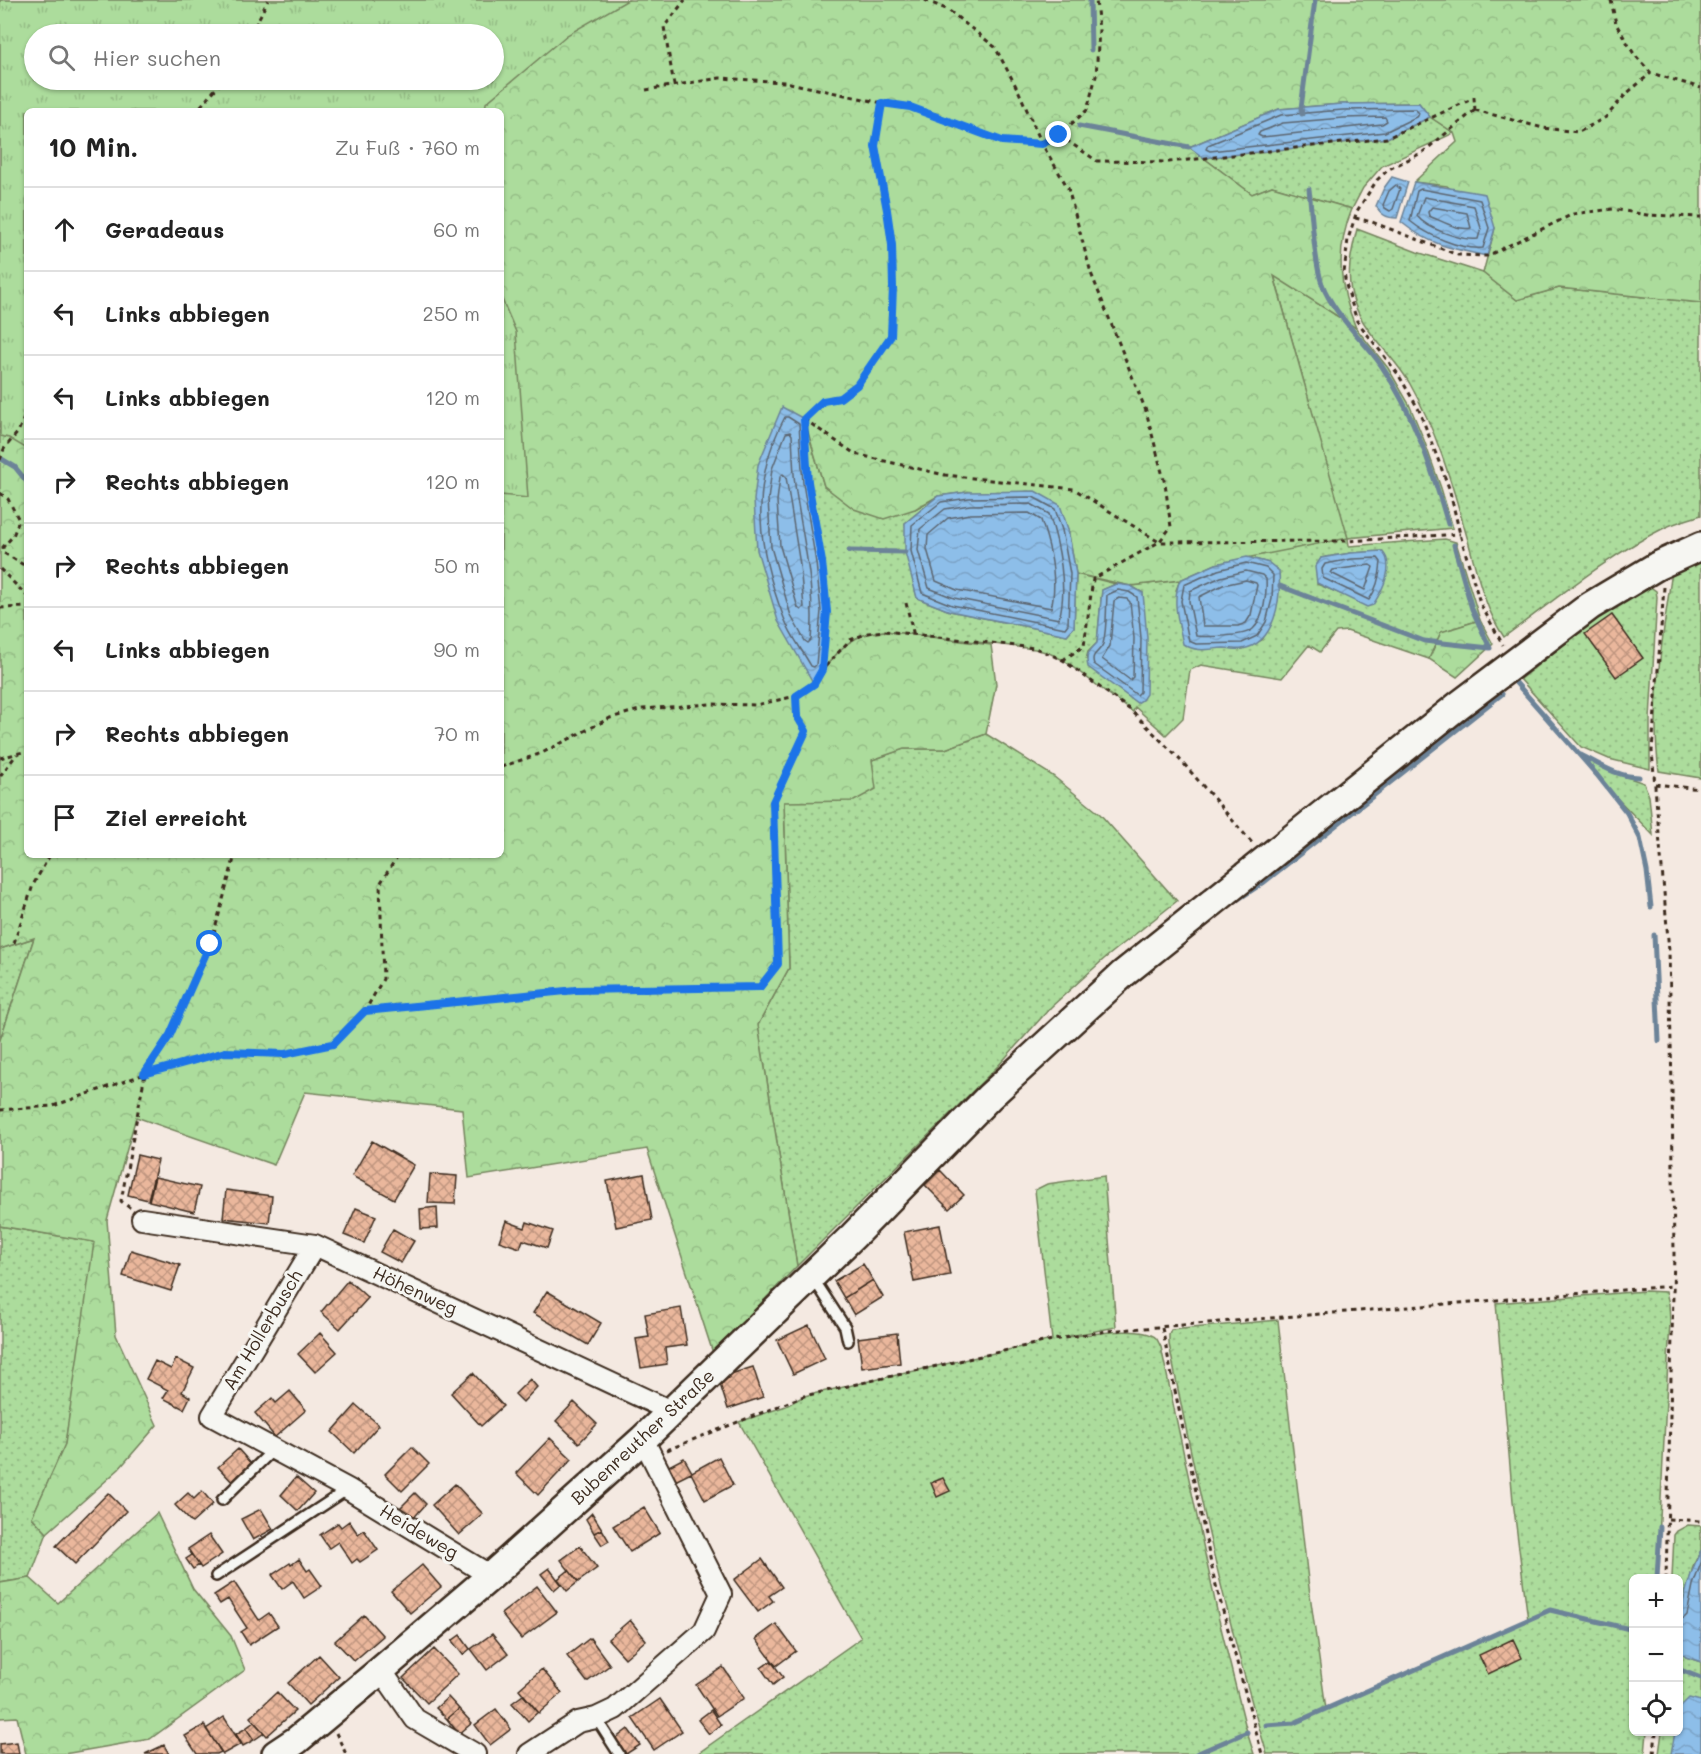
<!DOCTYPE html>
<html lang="de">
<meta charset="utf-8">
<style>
:root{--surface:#fff;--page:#f6f6f6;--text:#222;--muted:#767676;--line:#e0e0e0}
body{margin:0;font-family:Mali,sans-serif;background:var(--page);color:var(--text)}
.controls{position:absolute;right:18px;bottom:18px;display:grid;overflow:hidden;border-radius:9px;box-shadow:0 2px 4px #0004}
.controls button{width:54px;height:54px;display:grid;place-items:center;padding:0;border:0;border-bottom:2px solid var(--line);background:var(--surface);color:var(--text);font:30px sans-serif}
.stop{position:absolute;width:18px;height:18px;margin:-14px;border:4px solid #1a73e8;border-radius:50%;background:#fff}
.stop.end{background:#1a73e8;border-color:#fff;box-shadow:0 2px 6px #0008}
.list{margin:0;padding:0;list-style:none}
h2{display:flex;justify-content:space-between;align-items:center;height:78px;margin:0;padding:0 24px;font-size:26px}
h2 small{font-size:20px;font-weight:400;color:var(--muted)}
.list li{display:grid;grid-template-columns:39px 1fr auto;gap:18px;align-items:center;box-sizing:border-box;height:84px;padding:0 24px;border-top:2px solid var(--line)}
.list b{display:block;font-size:22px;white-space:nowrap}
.list em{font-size:20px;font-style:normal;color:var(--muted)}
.icon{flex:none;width:33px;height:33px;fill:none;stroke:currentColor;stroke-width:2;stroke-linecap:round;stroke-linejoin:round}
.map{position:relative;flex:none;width:1701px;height:1754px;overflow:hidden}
.search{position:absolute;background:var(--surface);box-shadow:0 2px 4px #0004;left:24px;top:24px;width:480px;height:66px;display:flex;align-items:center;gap:15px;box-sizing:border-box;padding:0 21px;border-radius:33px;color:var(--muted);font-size:22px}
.panel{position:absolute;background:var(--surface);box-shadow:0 2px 4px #0004;left:24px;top:108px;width:480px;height:750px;border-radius:9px}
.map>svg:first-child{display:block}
.grass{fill:url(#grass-dots);stroke:#74835d;stroke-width:1.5;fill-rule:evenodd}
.forest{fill:url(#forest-crowns);stroke:#74835d;stroke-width:1.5;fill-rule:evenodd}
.park{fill:url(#park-tufts);stroke:#74835d;stroke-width:1.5;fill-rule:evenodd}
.water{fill:url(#water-waves);stroke:#6c8398;stroke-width:1.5}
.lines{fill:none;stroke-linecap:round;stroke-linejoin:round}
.shore{stroke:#5c656f;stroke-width:1.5}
.stream{stroke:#6c8398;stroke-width:5}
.building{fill:url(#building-cross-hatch);stroke:#3b2a1e;stroke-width:1.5}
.lane-casing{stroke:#3b2a1e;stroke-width:14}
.street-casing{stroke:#3b2a1e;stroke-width:24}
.secondary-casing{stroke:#3b2a1e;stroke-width:32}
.path{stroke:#3b2a1e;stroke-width:3;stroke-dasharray:4.5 4.5;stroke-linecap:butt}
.lane{stroke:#f6f6f2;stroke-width:9}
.street{stroke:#f6f6f2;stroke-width:20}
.secondary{stroke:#f6f6f2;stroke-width:27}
.route{stroke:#1a73e8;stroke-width:8}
.labels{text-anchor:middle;stroke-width:6;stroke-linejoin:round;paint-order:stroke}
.street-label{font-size:18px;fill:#3b2a1e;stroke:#f6f6f2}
</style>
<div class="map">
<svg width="1701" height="1754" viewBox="0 0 1701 1754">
<defs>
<pattern id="grass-dots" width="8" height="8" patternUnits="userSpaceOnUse" patternTransform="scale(1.5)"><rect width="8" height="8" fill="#acdc9c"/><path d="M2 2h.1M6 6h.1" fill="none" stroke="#95bd86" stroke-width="1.8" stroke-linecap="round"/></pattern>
<pattern id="forest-crowns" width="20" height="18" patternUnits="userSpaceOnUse" patternTransform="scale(1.5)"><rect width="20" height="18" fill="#acdc9c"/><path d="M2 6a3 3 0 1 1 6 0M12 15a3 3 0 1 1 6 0" fill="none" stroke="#95bd86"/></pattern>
<pattern id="park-tufts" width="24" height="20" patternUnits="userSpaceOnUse" patternTransform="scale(1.5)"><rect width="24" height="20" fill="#acdc9c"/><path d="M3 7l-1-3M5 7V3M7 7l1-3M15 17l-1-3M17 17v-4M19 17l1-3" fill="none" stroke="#95bd86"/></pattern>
<pattern id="water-waves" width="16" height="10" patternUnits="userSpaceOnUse" patternTransform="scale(1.5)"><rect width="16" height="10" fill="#8dbee9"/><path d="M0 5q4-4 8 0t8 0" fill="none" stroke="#7ba3c7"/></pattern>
<pattern id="building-cross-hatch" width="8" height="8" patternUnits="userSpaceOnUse" patternTransform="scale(1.5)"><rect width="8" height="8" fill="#eab79c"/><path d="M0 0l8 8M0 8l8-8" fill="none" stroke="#bf957f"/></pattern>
</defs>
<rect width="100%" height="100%" fill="#f4e9e1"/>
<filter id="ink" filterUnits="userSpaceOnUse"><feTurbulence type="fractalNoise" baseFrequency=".0167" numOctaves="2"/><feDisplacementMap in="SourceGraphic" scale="12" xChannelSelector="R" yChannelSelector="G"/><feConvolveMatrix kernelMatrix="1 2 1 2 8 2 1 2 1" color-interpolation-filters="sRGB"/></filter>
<g filter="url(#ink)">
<path class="grass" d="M1430,117L1454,133L1382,166L1363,188L1352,209L1272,186L1252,194L1204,158L1387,138Z
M1357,229L1417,252L1483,273L1517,300L1559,288L1701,303V515C1689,519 1677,522 1666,527C1607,556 1556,599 1504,637C1482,604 1476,567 1465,530C1451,480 1436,430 1410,384C1394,355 1364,334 1354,302C1345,277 1351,253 1357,229Z
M1274,275L1356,328L1388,368L1409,404L1424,440L1441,488L1453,528L1348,538L1349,546L1445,539L1456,542L1480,620L1441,632L1429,659L1347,631L1336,632L1320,652L1309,645L1282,678L1201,665L1190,670L1183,718L1166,735L1135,707L1133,712L1063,660L1049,653L1035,649L885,631C850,634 844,646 822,670L827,612L822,562L809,482L804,419L824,486L915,509L938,496L905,523L917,598L950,611L1067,635L1074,627L1076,574L1116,584L1102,590L1097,643L1088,652L1086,660L1143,593L1131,586L1180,580L1176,590L1226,648L1243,649L1262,640L1271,625L1278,600L1269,563L1247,557L1347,538ZM1382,551L1341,594L1317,584L1321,558L1351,553Z
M1701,556V778L1659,771C1650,705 1663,636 1672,571Z
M1649,586L1656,591L1657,597L1650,719V769L1609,759L1581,747L1520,679L1609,610Z
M986,734L1053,776L1100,814L1177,901L1104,959L1051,1007L998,1066L797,1266L758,1025L789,968L784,801L854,800L872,760L903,749H945Z
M1577,752L1618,774L1644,783L1649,796L1653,835L1614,795Z
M34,938L0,1040V949Z
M1104,1176L1116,1327L1065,1337C1084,1336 1141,1324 1156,1338C1158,1340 1159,1344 1161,1347L1219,1620L1247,1732L1254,1754H697L861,1638L739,1422L786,1406L804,1396L1052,1340L1035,1190L1047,1184Z
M0,1226L95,1242L65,1445L32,1517L47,1533L30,1578L0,1583Z
M1645,1291L1666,1292L1669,1304L1670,1321L1657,1578H1634V1732H1647L1645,1754H1267C1226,1619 1196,1482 1169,1344V1335L1171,1330L1278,1320L1308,1580L1326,1709L1528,1620L1513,1501L1496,1303Z
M1688,1525L1701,1526V1550L1693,1566L1679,1626L1678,1578H1672L1674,1535L1677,1531Z
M1679,1649L1686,1657L1701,1662V1754H1659L1662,1732H1678Z"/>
<path class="forest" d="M0,0H1701V303L1559,288L1517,300L1483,273L1495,228L1447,186L1414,182L1457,142L1454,133L1430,117L1419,103L1342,104L1279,109L1189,147L1252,194L1272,186L1352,209C1335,251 1339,287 1356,328L1274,276L1348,538L1216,564L1180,580L1131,586L1076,574L1068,529L968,492L938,496L915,509L884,519L854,509L824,486L804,419L814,683C836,655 845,634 885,631L991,645L996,684L986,734L945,749H904L872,760L876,789L854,801L784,802L789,968L758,1025L797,1266L713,1353L647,1149L469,1178L462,1109L305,1092L274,1165L136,1117L107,1220L116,1335L157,1425L119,1469L47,1533L32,1517L65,1444L94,1242L0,1226V1040L34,938L0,949ZM34,34H494V80H34ZM27,111H501V855H27Z
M1480,620L1493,644L1457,677L1429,659L1441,632Z
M157,1513L193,1589L231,1636L245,1670L150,1739L64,1754H26L17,1717L0,1718V1583L30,1578L58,1603Z"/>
<path class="park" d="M0,0H628L567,35L486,103L485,111H27V449L9,438L0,436ZM34,34H494V80H34Z
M501,297L516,332L528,498L501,495Z"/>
<path class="water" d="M1419,103L1430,117L1387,138L1204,158L1189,147L1279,109L1342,104Z
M1392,177L1408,182L1397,218C1387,218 1381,215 1376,206L1384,188Z
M1414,182L1485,194L1495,228L1487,256C1453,249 1429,245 1401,222Z
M782,407L804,419L809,482L822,562L827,612L822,670L814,684L778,621L757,550L754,500L758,465Z
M1035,491L1060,505L1068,529L1076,574L1074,627L1067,635L950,611L917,598L905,552V523L938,496L968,492Z
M1382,551C1384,554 1387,557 1387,560C1391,574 1380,594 1373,605L1367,607L1317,583L1315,567L1321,558L1351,553Z
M1247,557L1269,563L1279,571C1281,598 1276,644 1242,649C1236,650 1230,648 1224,648C1208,649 1197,653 1183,644C1179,623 1171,601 1180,580L1216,564Z
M1116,584L1131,586L1143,593L1147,638L1146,694L1142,700L1137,703L1088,667C1085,655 1089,651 1097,643L1102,590Z
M1701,1550V1662L1686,1657L1680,1652C1672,1629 1690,1572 1701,1550Z
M1689,1698L1701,1701V1754H1671L1675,1732H1678L1679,1708Z"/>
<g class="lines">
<path class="shore" d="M1415,109L1419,113L1418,116L1385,132L1210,151L1206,149L1208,145L1281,115L1343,110Z
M1385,117L1387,121L1382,124L1262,137L1258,135L1260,132L1283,123L1343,118Z
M1396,185L1400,189L1393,209L1390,211L1385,208L1383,205L1389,191Z
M1421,189L1480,200L1489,228L1483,248C1460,250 1427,235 1410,221L1417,191Z
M1424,197L1474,206L1481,228L1478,239C1462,241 1427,229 1417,216Z
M1432,207L1467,213L1471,228C1458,231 1442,221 1429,216L1428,212Z
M785,417H788L799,424L803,483L816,563L821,611L816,665L814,667L811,666C802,650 790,634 784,618C757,549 749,484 785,417Z
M790,432L792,435C793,451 793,468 795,485C802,537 816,587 811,640L808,643L805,641L791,616L771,547L768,500L772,469L786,433Z
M783,474L786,477L800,565L804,607L801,610L798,608L780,546L777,501L780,477Z
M1033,497L1055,509L1062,530L1070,574L1068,624L1065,628L952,605L922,593L911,551L912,525L941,502L969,498Z
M1031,504L1049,514C1059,544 1068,588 1059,619L954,598L929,588L918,550L920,529L945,509L970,505Z
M1029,513L1041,520C1050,546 1058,581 1051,608L957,590L936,581L927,549L928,535L948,518L970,514Z
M1378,558L1381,562C1380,575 1377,589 1369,600L1323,578L1322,569L1325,564L1352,559Z
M1246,563L1266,568L1273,575L1272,599L1266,622L1257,636L1242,643L1196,644L1189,641L1181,601L1184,585L1218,570Z
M1370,565L1373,567L1365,590L1331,573L1333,570Z
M1246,571L1262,575L1266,579C1267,593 1264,619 1253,629C1244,637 1208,637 1196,636L1189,601L1190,591L1221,577Z
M1246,580L1256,583L1257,585L1251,615L1246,623L1238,626H1203L1199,597L1223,585Z
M1118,590L1129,592L1137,597L1141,638L1140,692L1137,695L1094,664C1090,653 1100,653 1103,644C1107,629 1106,611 1107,595Z
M1119,598L1127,599L1130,602L1134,638L1133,677L1130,680L1102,659L1110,646L1114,601Z
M1678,1619L1684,1618L1687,1615L1693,1585L1701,1563"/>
<path class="stream" d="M1090,0L1091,50
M1302,114L1301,108L1315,0
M1079,126L1189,147
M1309,189C1312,215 1314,261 1322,284C1334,315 1362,338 1381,365C1414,413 1432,469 1448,524
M0,458L15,467L27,482
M1454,545L1472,609L1490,648
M849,551L905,552
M1280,586L1424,641L1490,648
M1516,683L1597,775L1627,813L1640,838L1647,871L1651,907
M1581,755C1600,765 1618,777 1639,777
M1237,900L1263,883L1502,694
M1654,935L1659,1041
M1657,1578L1660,1527
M1678,1669L1701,1678
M1266,1725L1294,1723L1550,1610L1634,1630
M1196,1754L1247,1732"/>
</g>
<path class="building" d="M1612,615L1643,658L1616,677L1585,634Z
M372,1141L414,1165L394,1199L352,1176Z
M137,1155L158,1160L148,1200L128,1195Z
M940,1170L964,1195L949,1209L925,1185Z
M430,1174L457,1176L455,1204L428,1203Z
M644,1174L652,1220L616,1227L607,1181Z
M155,1177L200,1187L194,1212L149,1201Z
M226,1190L272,1196L269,1223L223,1218Z
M437,1207L438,1228L421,1229L420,1209Z
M356,1208L376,1216L364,1243L344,1235Z
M506,1221L525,1228L527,1222L553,1231L547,1248L523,1240L520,1248L499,1241Z
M940,1225L950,1275L914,1282L904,1232Z
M393,1229L414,1241L401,1263L380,1252Z
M131,1250L180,1265L171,1291L123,1276Z
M863,1264L873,1280L844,1298L834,1281Z
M348,1280L368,1298L340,1329L321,1312Z
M873,1280L883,1297L854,1315L844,1298Z
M547,1291L601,1323L588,1345L533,1313Z
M681,1308L687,1345L665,1348L667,1364L641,1368L636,1339L649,1337L645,1314Z
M809,1325L825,1359L793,1374L777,1340Z
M320,1333L337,1352L315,1372L298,1354Z
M897,1333L900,1363L862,1368L858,1338Z
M176,1359L194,1368L182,1392L190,1397L184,1409L163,1398L168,1390L146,1379L155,1361L171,1369Z
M753,1367L763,1397L728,1409L718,1378Z
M473,1373L503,1406L481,1426L451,1393Z
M530,1379L537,1387L523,1402L515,1394Z
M290,1391L306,1410L275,1437L255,1413L272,1398L276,1403Z
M574,1402L597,1424L579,1443L556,1421Z
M356,1405L379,1425L354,1453L332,1432Z
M550,1438L572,1459L538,1495L516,1473Z
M412,1447L429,1464L402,1491L385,1474Z
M238,1449L253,1466L234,1484L218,1467Z
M719,1457L733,1485L705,1500L691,1473L673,1482L665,1468L684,1458L692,1472Z
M296,1477L314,1493L298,1511L281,1495Z
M943,1478L950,1491L937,1497L931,1483Z
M455,1484L483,1514L459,1535L432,1505Z
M202,1491L213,1504L192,1523L175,1505L188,1493L194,1499Z
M108,1493L126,1511L75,1564L56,1546Z
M415,1493L426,1504L410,1522L398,1510Z
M644,1507L660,1533L630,1552L613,1526Z
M261,1509L273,1529L253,1540L241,1519Z
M592,1513L602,1529L594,1533L586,1519Z
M349,1521L358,1534L364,1530L378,1550L360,1562L357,1559L352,1563L338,1542L329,1548L320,1535L338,1523L341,1527Z
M602,1529L609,1541L602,1545L594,1533Z
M209,1535L222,1554L201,1568L188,1549Z
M580,1546L597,1568L578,1582L561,1560Z
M192,1555L199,1565L193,1569L186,1559Z
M299,1559L307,1571L310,1569L322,1586L304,1598L293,1581L282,1589L272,1575L290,1563L291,1565Z
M762,1559L782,1587L769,1596L773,1601L758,1612L734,1580Z
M422,1565L441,1587L410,1613L391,1591Z
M549,1568L561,1584L554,1590L541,1574Z
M569,1570L578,1582L567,1591L558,1579Z
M234,1582L259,1620L269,1613L278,1626L249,1645L241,1632L247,1628L228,1599L220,1604L214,1595Z
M537,1586L557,1612L521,1639L501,1614Z
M364,1615L383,1636L354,1661L335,1641Z
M630,1620L646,1640L625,1658L608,1639Z
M776,1624L796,1651L776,1666L756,1639Z
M492,1634L508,1654L487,1670L471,1649Z
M460,1635L470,1649L463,1655L452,1641Z
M590,1638L610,1665L587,1682L567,1656Z
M1513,1639L1522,1658L1488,1674L1479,1655Z
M434,1649L458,1674L427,1703L403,1678Z
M319,1655L339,1677L308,1705L288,1683Z
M771,1661L783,1677L773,1685L761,1668Z
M723,1667L744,1698L717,1716L696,1685Z
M542,1669L562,1693L539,1713L519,1689Z
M277,1692L295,1711L267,1736L250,1717Z
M523,1695L538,1712L528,1721L512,1703Z
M448,1697L459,1709L447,1719L436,1708Z
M660,1699L682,1731L654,1750L632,1718Z
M459,1709L472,1723L459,1734L447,1719Z
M496,1709L511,1729L490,1745L475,1725Z
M711,1710L721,1725L709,1734L698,1720Z
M224,1717L241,1744L223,1754L206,1729Z
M254,1722L264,1733L254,1740L246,1728Z
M204,1725L221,1752L217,1754H197L185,1736Z
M246,1728L254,1740L243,1746L236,1734Z
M628,1729L640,1745L626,1754L615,1739Z
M17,1742L19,1754H0V1744Z
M164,1745L169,1754H145Z"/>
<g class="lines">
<defs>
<path id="lane" d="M813,1278L845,1327L848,1341
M222,1500L274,1449
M216,1576L348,1489
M596,1718L619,1754"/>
<path id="street" d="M142,1219L315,1245L673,1412
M315,1245L212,1416L348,1489L491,1576
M381,1670L415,1719L475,1754
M529,1754L578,1722L596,1718L615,1709L704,1631L721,1594L643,1439"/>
<path id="secondary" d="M276,1754L297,1740L381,1670L491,1576L643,1439L853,1236L989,1097L1123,974L1459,705L1590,606L1657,566L1701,546"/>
</defs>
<use href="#lane" class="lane-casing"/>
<use href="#street" class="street-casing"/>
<use href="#secondary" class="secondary-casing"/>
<path class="path" d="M925,0L948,10L995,47L1019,92L1042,144L1068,188L1091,273L1146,411L1165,484L1171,527L1159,542L1093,579L1084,646L1063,660
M1611,0L1616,24L1634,54L1651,73L1701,88
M251,34L268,0
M674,85L664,27L685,0
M646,90L720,78L785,82L882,103L910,107L1002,141L1042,144L1059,135L1087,110L1096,76L1099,30L1096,0
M1475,110L1423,152L1389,169L1377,180L1357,211L1348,239L1344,273L1346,285L1357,321L1398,374L1419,410L1449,488L1460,534L1480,603L1503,645
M1475,110L1543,128L1579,132L1606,117L1626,94L1651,73
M193,111L200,107L223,80
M1059,135L1097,161L1169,162L1387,138L1474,98L1475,110
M1355,218L1372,222L1458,255L1487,256L1573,214L1613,209L1647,215L1701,217
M804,419L855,454L945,475L1074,489L1159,542L1348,541L1460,534
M804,419L823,401L840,398L857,385L891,336L893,287L892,245L887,210L875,146L881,104
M804,419L809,482L822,562L827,612L822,670
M0,460L4,449L18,432L27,411
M0,493L8,499L19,520L13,536L3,547L4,553L27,567
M0,569L27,596
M1664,587L1652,751L1669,951L1672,1089L1674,1254L1666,1578
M906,603L914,636
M0,608L27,607
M0,758L27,751
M501,767L542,753L610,718L643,709L710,704L756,705L796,696L814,684L822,670L850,640L868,633L885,631L1035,648L1063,660L1133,712L1184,764L1253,844
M0,776L17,754
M1655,784L1701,789
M14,943L33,885L50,855
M365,1011L576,990L760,987L778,964L773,802L806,731L797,716L796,696
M0,1110L53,1106L145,1074L225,1052L285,1054L333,1044L365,1011L383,979L380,884L398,855
M130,1208L121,1201L145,1074L170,1035L211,944L235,855
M1162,1328L1214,1578L1262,1754
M667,1450L804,1396L1052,1340L1107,1331L1673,1286
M1668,1519L1701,1521
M336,1733L346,1754
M1654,1754L1656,1732"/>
<use href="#lane" class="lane"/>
<use href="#street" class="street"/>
<use href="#secondary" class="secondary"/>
</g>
</g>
<g class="lines" filter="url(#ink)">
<path class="route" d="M210,944L170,1035L144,1074L225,1052L285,1054L333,1044L365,1011L576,990L760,987L778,964L773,802L806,731L797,716L796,696L814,684L822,670L827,612L822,562L808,482L804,419L823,401L840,398L857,385L891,336L893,287L892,245L887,210L875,146L882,103L910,107L1002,141L1042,144L1059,135"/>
</g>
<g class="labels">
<g class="street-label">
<text transform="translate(415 1291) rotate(25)" y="6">Höhenweg</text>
<text transform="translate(263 1330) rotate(-59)" y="6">Am Hollerbusch</text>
<text transform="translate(643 1437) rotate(-43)" y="6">Bubenreuther Straße</text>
<text transform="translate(419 1532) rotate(31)" y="6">Heideweg</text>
</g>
</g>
</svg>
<div class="controls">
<button>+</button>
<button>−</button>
<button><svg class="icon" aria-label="locate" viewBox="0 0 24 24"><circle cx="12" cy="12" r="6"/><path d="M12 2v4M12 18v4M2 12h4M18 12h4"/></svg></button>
</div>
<div class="stop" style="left:210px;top:944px"></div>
<div class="stop end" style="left:1059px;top:135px"></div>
<div class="search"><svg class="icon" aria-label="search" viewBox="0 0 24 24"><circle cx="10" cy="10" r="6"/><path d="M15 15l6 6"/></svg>Hier suchen</div>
<section class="panel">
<h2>10 Min.<small>Zu Fuß · 760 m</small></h2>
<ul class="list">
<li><svg class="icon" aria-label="ahead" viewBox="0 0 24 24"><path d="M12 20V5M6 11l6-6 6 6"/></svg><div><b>Geradeaus</b></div><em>60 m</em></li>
<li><svg class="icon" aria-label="left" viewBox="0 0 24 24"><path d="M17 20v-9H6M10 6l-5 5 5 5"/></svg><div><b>Links abbiegen</b></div><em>250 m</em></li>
<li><svg class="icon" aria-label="left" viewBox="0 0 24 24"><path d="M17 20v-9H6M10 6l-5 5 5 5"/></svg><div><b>Links abbiegen</b></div><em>120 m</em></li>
<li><svg class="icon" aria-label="right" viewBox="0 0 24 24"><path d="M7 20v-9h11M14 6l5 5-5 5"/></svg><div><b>Rechts abbiegen</b></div><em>120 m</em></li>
<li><svg class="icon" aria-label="right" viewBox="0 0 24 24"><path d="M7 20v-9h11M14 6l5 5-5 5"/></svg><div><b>Rechts abbiegen</b></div><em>50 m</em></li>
<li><svg class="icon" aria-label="left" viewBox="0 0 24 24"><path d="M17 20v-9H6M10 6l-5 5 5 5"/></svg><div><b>Links abbiegen</b></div><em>90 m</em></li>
<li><svg class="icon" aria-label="right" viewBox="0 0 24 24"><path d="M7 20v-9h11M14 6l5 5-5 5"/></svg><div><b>Rechts abbiegen</b></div><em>70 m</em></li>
<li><svg class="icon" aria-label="arrive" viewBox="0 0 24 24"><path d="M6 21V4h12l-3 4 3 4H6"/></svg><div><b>Ziel erreicht</b></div></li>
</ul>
</section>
</div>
